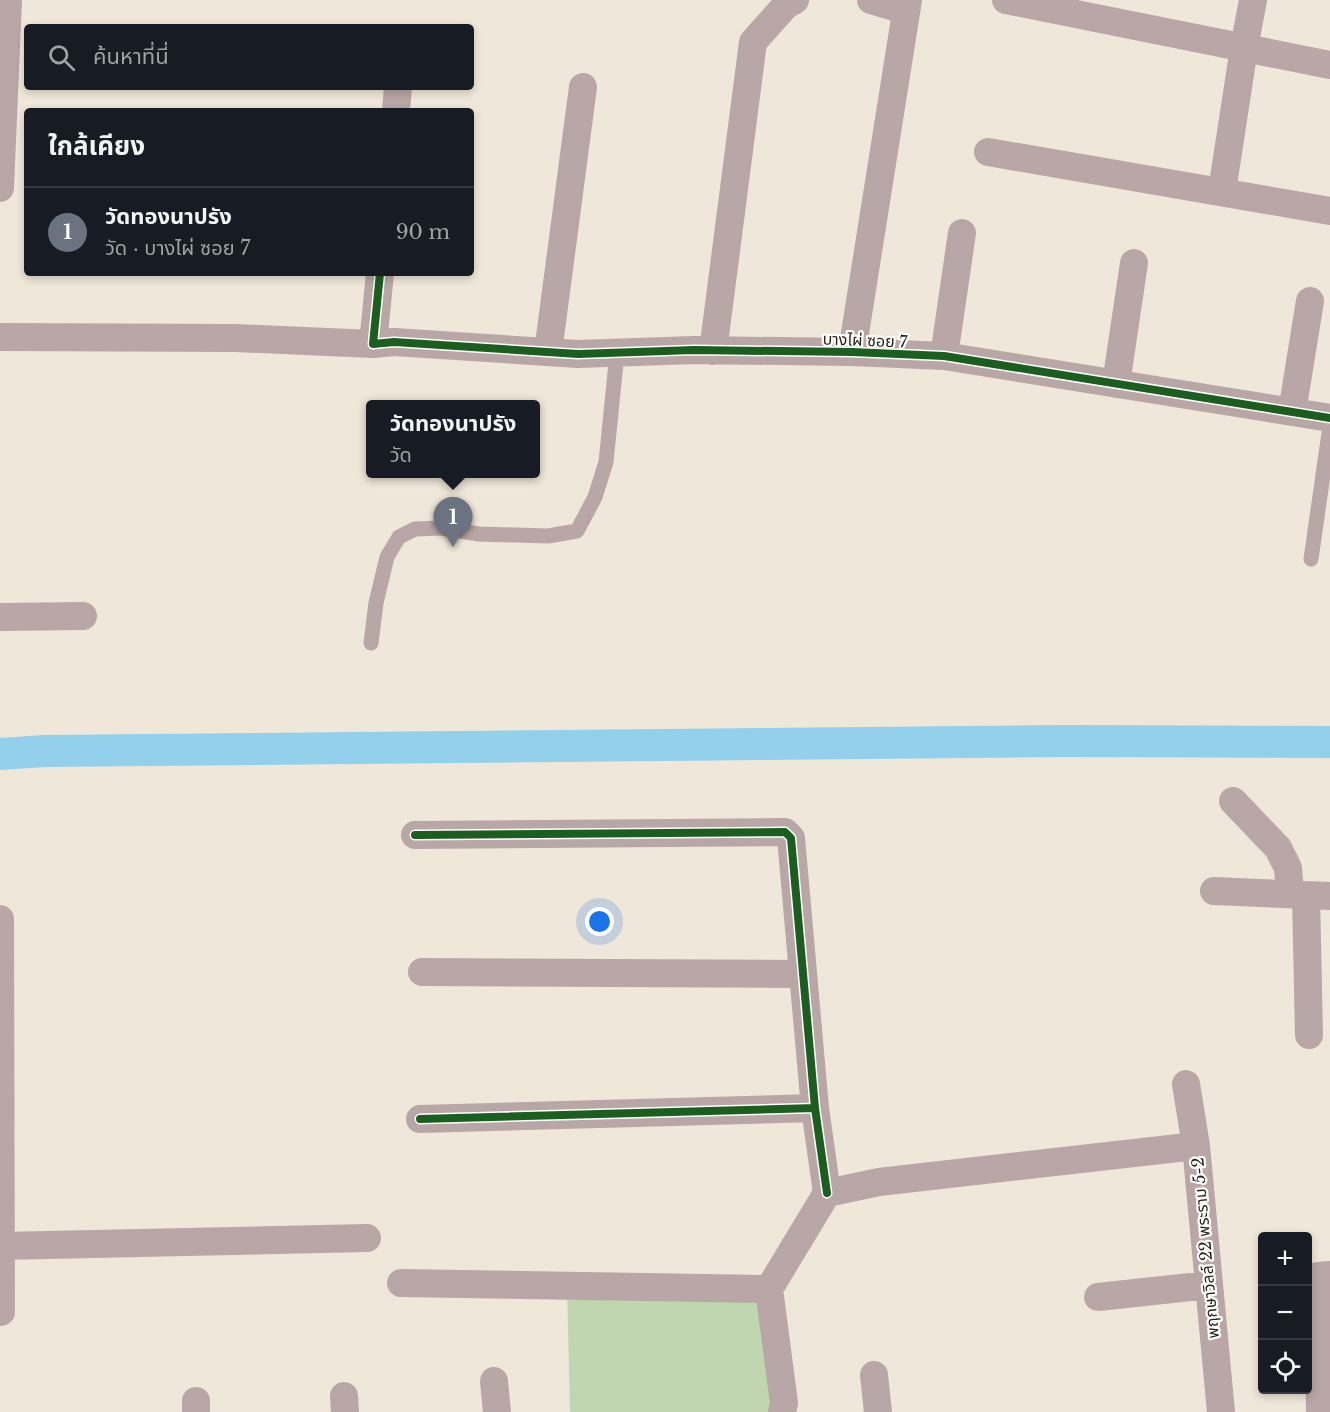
<!DOCTYPE html>
<html lang="th">
<meta charset="utf-8">
<style>
:root{--surface:#171b24;--page:#242831;--text:#f1f3f6;--muted:#9ea1a6;--line:#363941;--accent:#0f766e}
body{margin:0;font-family:"Libre Baskerville","Noto Sans Thai",serif;background:var(--page);color:var(--text)}
.controls{position:absolute;right:18px;bottom:18px;display:grid;overflow:hidden;border-radius:6px;box-shadow:0 3px 9px #0003}
.controls button{width:54px;height:54px;display:grid;place-items:center;padding:0;border:0;border-bottom:2px solid var(--line);background:var(--surface);color:var(--text);font:30px sans-serif}
.you{position:absolute;left:600px;top:922px;width:21px;height:21px;margin:-15px;border:4px solid #fff;border-radius:50%;background:#1a73e8;box-shadow:0 0 0 9px #1a73e833}
.badge{display:grid;place-items:center;width:39px;height:39px;border-radius:50%;background:var(--accent);color:#fff;font-size:20px;font-weight:700}
.pin{position:absolute;translate:-50% -50px;filter:drop-shadow(0 2px 3px #0008)}
.pin::after{content:'';position:absolute;top:32px;width:21px;height:18px;background:inherit;clip-path:polygon(0 0,100% 0,50% 100%)}
.popup{position:absolute;left:366px;top:400px;width:174px;height:78px;box-sizing:border-box;display:grid;place-content:center;border-radius:6px;background:var(--surface);filter:drop-shadow(0 2px 4px #0005);font-size:20px;white-space:nowrap;color:var(--muted)}
.popup b{font-size:22px;color:var(--text)}
.popup::after{content:'';position:absolute;left:50%;top:100%;margin-left:-12px;border:12px solid transparent;border-top-color:var(--surface)}
.list{margin:0;padding:0;list-style:none}
h2{display:flex;justify-content:space-between;align-items:center;height:78px;margin:0;padding:0 24px;font-size:26px}
h2 small{font-size:20px;font-weight:400;color:var(--muted)}
.list li{display:grid;grid-template-columns:39px 1fr auto;gap:18px;align-items:center;box-sizing:border-box;height:90px;padding:0 24px;border-top:2px solid var(--line)}
.list b{display:block;font-size:22px;white-space:nowrap}
.list p{margin:0;font-size:20px;white-space:nowrap;color:var(--muted)}
.list em{font-size:20px;font-style:normal;color:var(--muted)}
.icon{flex:none;width:33px;height:33px;fill:none;stroke:currentColor;stroke-width:2;stroke-linecap:round;stroke-linejoin:round}
.map{position:relative;flex:none;width:1330px;height:1412px;overflow:hidden}
.search{position:absolute;background:var(--surface);box-shadow:0 3px 9px #0003;left:24px;top:24px;width:450px;height:66px;display:flex;align-items:center;gap:15px;box-sizing:border-box;padding:0 21px;border-radius:6px;color:var(--muted);font-size:22px}
.panel{position:absolute;background:var(--surface);box-shadow:0 3px 9px #0003;left:24px;top:108px;width:450px;height:168px;border-radius:6px}
.map>svg:first-child{display:block}
.green{fill:#bfd6b0}
.lines{fill:none;stroke-linecap:round;stroke-linejoin:round}
.canal{stroke:#93d0ec;stroke-width:32}
.lane{stroke:#b9a6a6;stroke-width:15}
.street{stroke:#b9a6a6;stroke-width:28}
.cycleway-casing{stroke:#fff;stroke-width:11}
.cycleway{stroke:#1b5e20;stroke-width:8}
.labels{text-anchor:middle;stroke-width:4.5;stroke-linejoin:round;paint-order:stroke}
.street-label{font-size:16px;fill:#272218;stroke:#fff}
</style>
<div class="map">
<svg width="1330" height="1412" viewBox="0 0 1330 1412">
<rect width="100%" height="100%" fill="#efe7d9"/>
<path class="green" d="M567,1285L769,1289L775,1412H570Z"/>
<g class="lines">
<path class="canal" d="M0,754L45,751L1062,741L1330,742"/>
<path class="lane" d="M1311,559L1330,426
M371,643L376,603L387,557L399,537L415,529L441,528L479,534L548,536L577,531L595,497L606,462L617,353"/>
<path class="street" d="M871,0L905,10
M1006,0L1330,65
M396,111L398,87
M988,152L1330,211
M0,188L8,0
M1222,191L1244,48L1253,0
M380,273L373,344L394,342L578,354L694,350L852,352L944,356L1330,418
M0,337L235,338L373,344
M713,351L753,42L786,5L795,0
M548,352L583,87
M852,352L908,0
M944,356L962,233
M1116,384L1134,263
M1292,412L1310,301
M0,617L83,616
M1233,801L1278,848L1288,868L1290,894
M415,835L785,832L791,838L815,1108L827,1193
M1214,891L1330,896
M1306,895L1309,1035
M0,919L1,1312
M422,972L803,974
M1186,1084L1196,1146L1221,1412
M420,1119L815,1108
M1,1246L367,1238
M401,1283L769,1289
M1098,1297L1209,1285
M874,1375L878,1412
M494,1381L497,1412
M344,1396L345,1412
M196,1401V1412
M782,1412L784,1403L769,1289L827,1193L879,1182L1196,1146
M1320,1412L1318,1276L1330,1275"/>
<defs>
<path id="cycleway" d="M380,273L373,344L394,342L578,354L694,350L852,352L944,356L1330,418
M415,835L785,832L791,838L815,1108L827,1193
M420,1119L815,1108"/>
</defs>
<use href="#cycleway" class="cycleway-casing"/>
<use href="#cycleway" class="cycleway"/>
</g>
<g class="labels">
<g class="street-label">
<text transform="translate(865 340) rotate(2)" y="6">บางไผ่ ซอย 7</text>
<text transform="translate(1205 1248) rotate(-95)" y="6">พฤกษาวิลล์ 22 พระราม 5-2</text>
</g>
</g>
</svg>
<div class="controls">
<button>+</button>
<button>−</button>
<button><svg class="icon" aria-label="locate" viewBox="0 0 24 24"><circle cx="12" cy="12" r="6"/><path d="M12 2v4M12 18v4M2 12h4M18 12h4"/></svg></button>
</div>
<div class="you"></div>
<div class="pin badge" style="left:453px;top:547px;background:#6b7280">1</div>
<div class="popup"><b>วัดทองนาปรัง</b>วัด</div>
<div class="search"><svg class="icon" aria-label="search" viewBox="0 0 24 24"><circle cx="10" cy="10" r="6"/><path d="M15 15l6 6"/></svg>ค้นหาที่นี่</div>
<section class="panel">
<h2>ใกล้เคียง<small></small></h2>
<ul class="list">
<li><span class="badge" style="background:#6b7280">1</span><div><b>วัดทองนาปรัง</b><p>วัด · บางไผ่ ซอย 7</p></div><em>90 m</em></li>
</ul>
</section>
</div>
